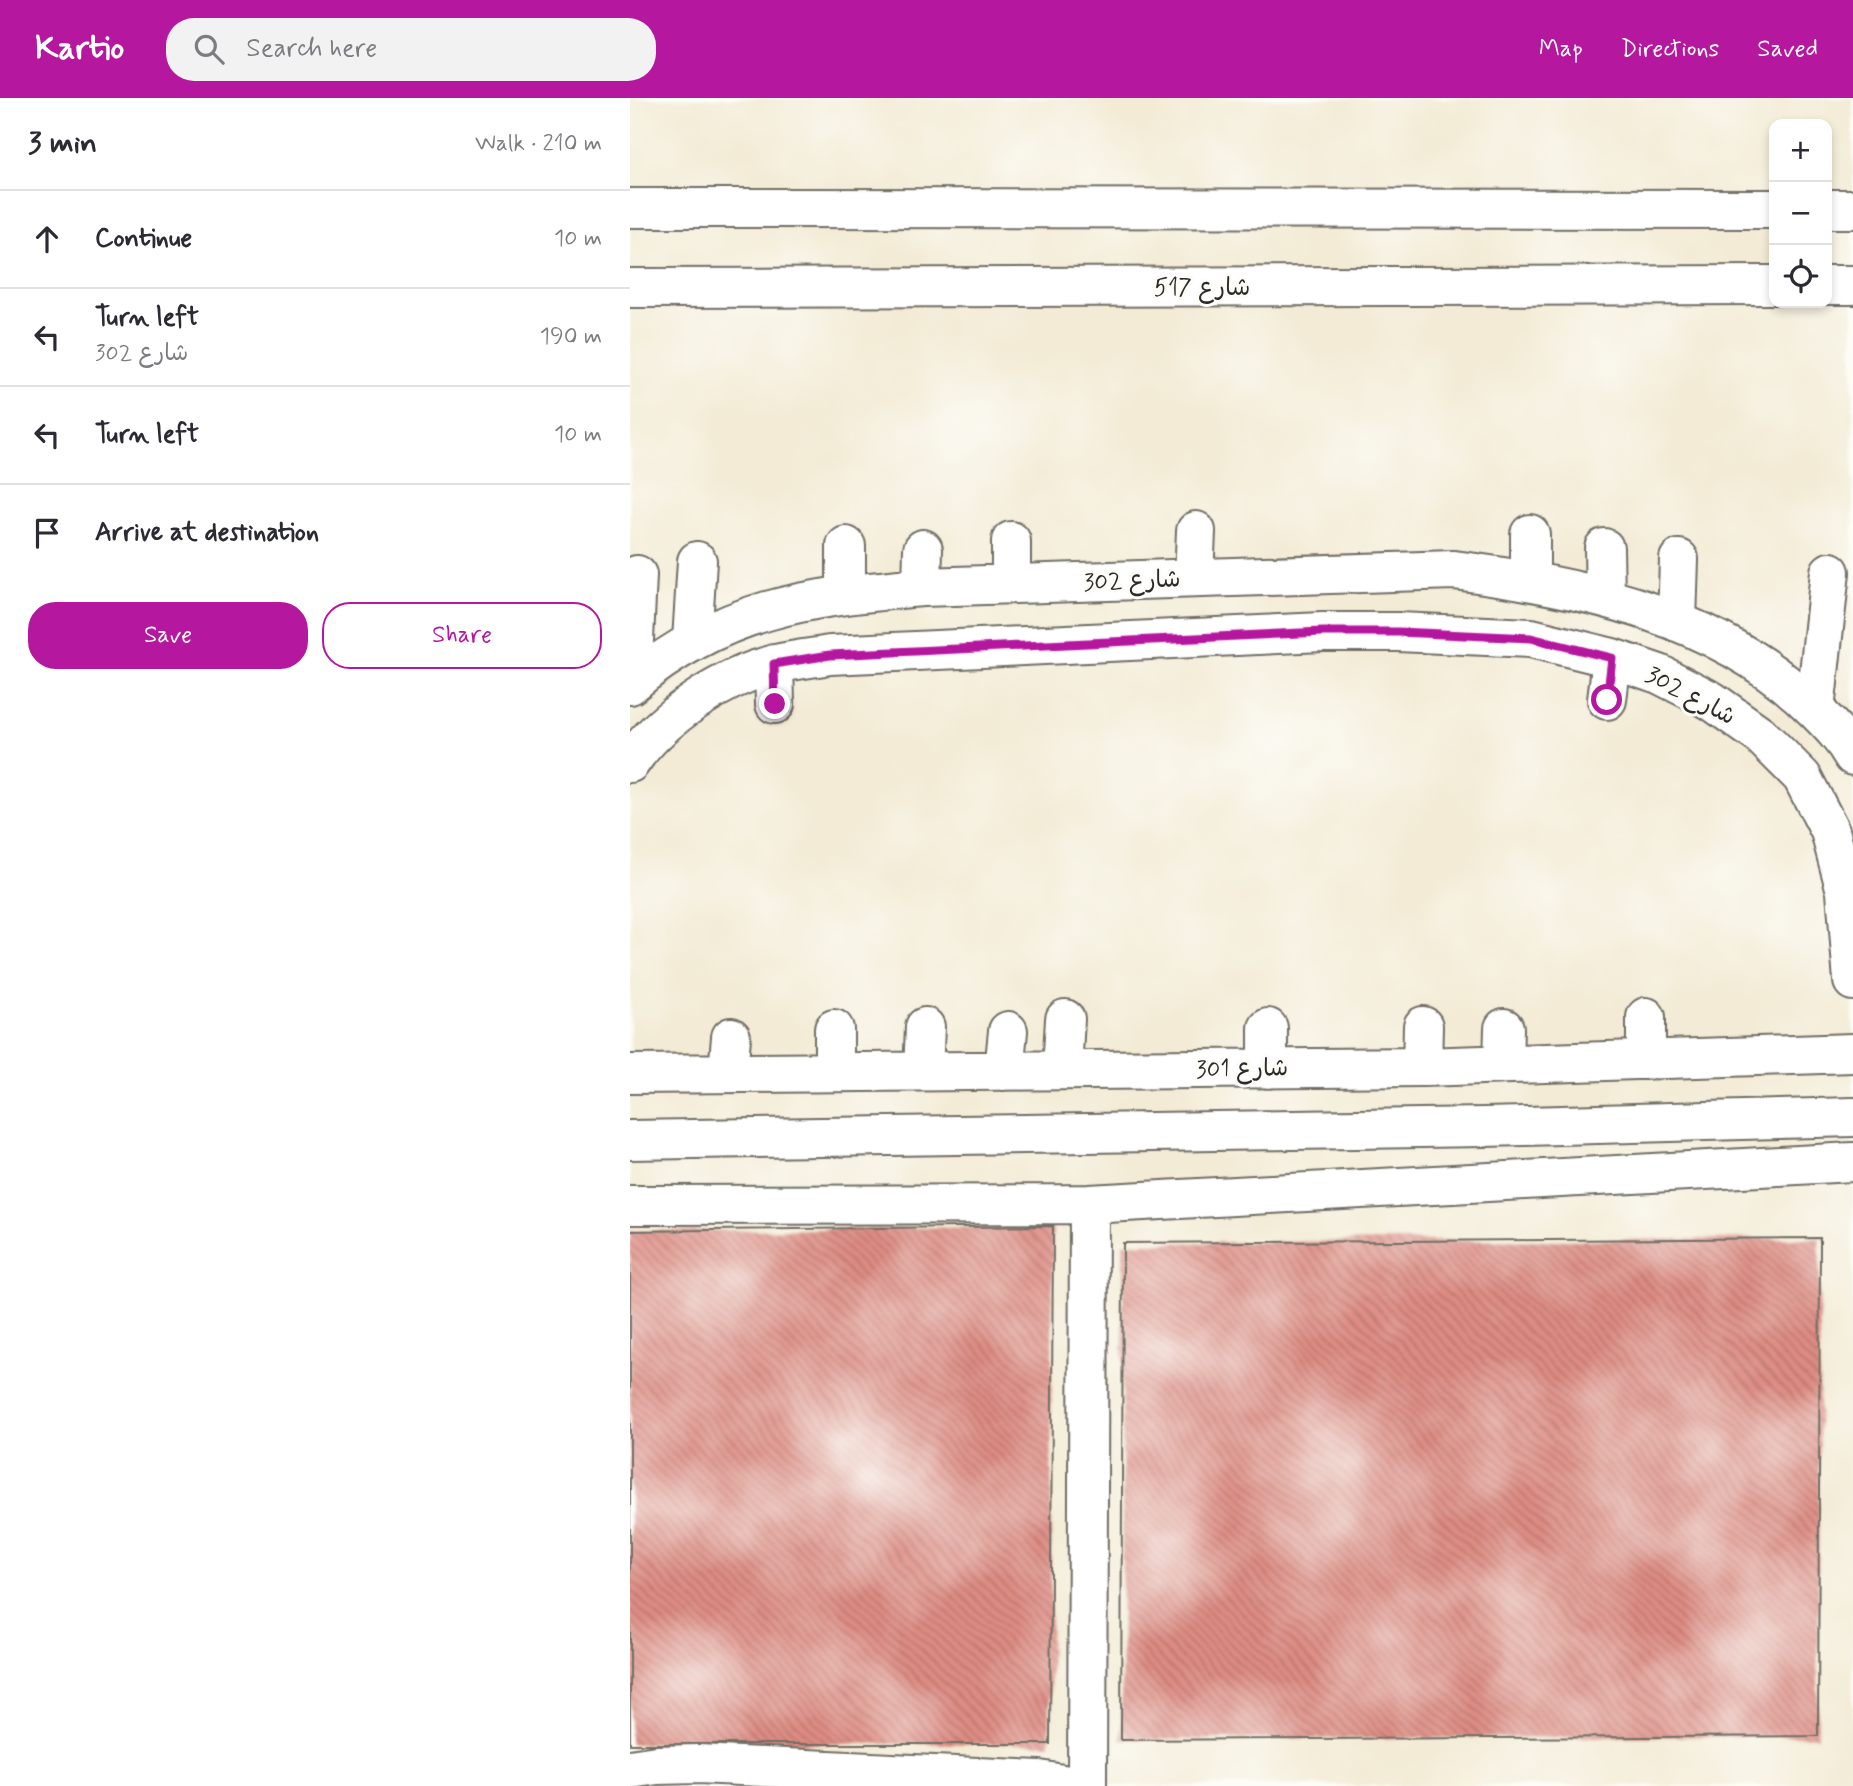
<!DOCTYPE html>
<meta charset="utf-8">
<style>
:root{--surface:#fff;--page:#f2f2f3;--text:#2b2b33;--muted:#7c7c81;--line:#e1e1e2;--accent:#b5179e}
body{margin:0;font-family:Mynerve,"Playpen Sans Arabic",sans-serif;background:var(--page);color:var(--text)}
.controls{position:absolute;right:21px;top:21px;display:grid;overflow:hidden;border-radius:14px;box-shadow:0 4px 10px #0003}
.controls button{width:63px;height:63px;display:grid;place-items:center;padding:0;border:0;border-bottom:2px solid var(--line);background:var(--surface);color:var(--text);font:35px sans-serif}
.stop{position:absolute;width:21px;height:21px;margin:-16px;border:5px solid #b5179e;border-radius:50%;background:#fff}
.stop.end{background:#b5179e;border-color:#fff;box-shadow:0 2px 7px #0008}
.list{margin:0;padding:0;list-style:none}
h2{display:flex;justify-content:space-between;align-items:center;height:91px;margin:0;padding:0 28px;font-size:30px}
h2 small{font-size:23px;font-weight:400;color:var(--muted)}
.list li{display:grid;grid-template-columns:46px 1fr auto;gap:21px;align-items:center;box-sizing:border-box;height:98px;padding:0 28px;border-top:2px solid var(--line)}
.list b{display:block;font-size:26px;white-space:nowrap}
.list p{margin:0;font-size:23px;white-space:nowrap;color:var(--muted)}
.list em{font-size:23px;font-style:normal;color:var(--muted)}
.actions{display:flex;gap:14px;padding:21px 28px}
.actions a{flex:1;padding:16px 0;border:2px solid var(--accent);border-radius:28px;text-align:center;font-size:24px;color:var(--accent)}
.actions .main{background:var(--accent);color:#fff}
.icon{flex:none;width:38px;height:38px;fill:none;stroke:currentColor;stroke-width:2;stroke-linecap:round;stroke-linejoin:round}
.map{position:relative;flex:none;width:1223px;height:1688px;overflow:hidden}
header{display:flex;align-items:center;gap:42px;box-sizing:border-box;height:98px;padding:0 35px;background:var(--accent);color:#fff}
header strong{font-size:33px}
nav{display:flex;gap:38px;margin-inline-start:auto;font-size:24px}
.search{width:490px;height:63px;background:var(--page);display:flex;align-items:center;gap:18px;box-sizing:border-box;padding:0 24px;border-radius:28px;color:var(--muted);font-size:26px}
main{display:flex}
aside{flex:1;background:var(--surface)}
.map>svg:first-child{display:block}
.building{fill:url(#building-back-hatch)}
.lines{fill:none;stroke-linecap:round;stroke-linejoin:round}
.minor-casing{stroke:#716e66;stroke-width:42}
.minor{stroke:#fff;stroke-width:38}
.route{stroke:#b5179e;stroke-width:9}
.labels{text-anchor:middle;stroke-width:6;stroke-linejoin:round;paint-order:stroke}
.street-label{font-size:24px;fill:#2b2b2b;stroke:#fdfcf7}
</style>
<header>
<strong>Kartio</strong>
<div class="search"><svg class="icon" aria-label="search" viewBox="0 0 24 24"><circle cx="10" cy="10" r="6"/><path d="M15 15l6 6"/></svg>Search here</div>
<nav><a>Map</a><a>Directions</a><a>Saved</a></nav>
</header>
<main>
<aside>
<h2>3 min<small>Walk · 210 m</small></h2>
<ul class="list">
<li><svg class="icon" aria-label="ahead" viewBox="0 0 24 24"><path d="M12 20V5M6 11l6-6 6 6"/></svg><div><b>Continue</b></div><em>10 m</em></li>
<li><svg class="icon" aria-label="left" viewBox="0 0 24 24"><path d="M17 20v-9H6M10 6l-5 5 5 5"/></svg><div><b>Turn left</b><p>شارع 302</p></div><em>190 m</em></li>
<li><svg class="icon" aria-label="left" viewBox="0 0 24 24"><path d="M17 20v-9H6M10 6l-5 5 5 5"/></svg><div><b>Turn left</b></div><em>10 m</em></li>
<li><svg class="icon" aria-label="arrive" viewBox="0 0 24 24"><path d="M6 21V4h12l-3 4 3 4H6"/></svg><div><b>Arrive at destination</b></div></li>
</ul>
<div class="actions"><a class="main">Save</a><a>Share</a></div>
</aside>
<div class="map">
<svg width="1223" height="1688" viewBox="0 0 1223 1688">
<defs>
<pattern id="building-back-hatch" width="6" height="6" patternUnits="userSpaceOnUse" patternTransform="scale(1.75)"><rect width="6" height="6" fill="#de8c83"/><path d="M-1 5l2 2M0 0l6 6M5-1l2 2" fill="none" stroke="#b4736b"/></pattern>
</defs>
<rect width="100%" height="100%" fill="#fdfcf7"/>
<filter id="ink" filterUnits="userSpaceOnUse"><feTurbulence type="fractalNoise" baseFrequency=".0143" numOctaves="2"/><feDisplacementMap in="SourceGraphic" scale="14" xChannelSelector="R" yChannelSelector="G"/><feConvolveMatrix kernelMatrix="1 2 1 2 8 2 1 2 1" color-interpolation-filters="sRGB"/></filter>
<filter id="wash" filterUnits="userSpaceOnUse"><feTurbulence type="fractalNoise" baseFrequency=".00686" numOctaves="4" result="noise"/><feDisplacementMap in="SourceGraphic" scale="28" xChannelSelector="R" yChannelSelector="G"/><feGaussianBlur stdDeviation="1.57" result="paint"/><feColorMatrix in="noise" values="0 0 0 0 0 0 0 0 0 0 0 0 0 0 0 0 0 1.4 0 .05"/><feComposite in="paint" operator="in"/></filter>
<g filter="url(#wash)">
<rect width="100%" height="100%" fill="#f3ebd5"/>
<g id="blocks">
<path class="building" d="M423,1128L420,1646H0V1133Z
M1190,1140L1188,1638L491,1642L493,1145Z"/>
</g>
</g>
<g filter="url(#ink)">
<use href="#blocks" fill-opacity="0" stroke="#716e66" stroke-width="2"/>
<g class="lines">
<defs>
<path id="minor" d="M0,110L1144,111
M1197,111H1223
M1197,187H1223
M0,190L1144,187
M900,436V482
M381,443V486
M974,450L975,499
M564,480L566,433
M292,489L293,451
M216,495V448
M1047,524L1049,461
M62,543L67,463
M144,566L145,606
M2,585L7,477
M0,587C91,510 178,499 292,489L824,472C951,488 1093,518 1186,613C1200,627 1213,640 1223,658
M977,602L982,560
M1185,612L1200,474
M0,665C30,620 94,578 146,566C163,562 182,560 200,557L693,534H768L901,540L982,560L1029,576L1082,603L1130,637L1172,679L1200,733L1216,793L1223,883
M1016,919V962
M638,930V971
M204,931V974
M873,966L874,930
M792,969L793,928
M432,972L435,921
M293,973L295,929
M374,973L378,933
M98,975L101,939
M0,976L792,969L1223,955
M0,1042L854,1029L1223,1019
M0,1107L459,1106L1223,1064
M0,1671L27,1667L68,1666L409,1682L444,1688
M457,1688L459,1106"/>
</defs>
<use href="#minor" class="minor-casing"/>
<use href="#minor" class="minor"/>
</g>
</g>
<g class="lines" filter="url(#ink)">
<path class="route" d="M145,606L144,566L200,557L693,534H768L901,540L982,560L977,602"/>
</g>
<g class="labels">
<g class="street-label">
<text x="572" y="197">شارع 517</text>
<text transform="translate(502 482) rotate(-2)" y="8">شارع 302</text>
<text transform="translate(1061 597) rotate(28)" y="8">شارع 302</text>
<text transform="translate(612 970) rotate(-1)" y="8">شارع 301</text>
</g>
</g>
</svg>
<div class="controls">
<button>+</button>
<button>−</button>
<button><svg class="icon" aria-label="locate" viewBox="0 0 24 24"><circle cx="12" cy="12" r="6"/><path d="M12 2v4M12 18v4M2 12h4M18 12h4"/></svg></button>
</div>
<div class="stop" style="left:977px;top:602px"></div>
<div class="stop end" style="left:145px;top:606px"></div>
</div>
</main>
